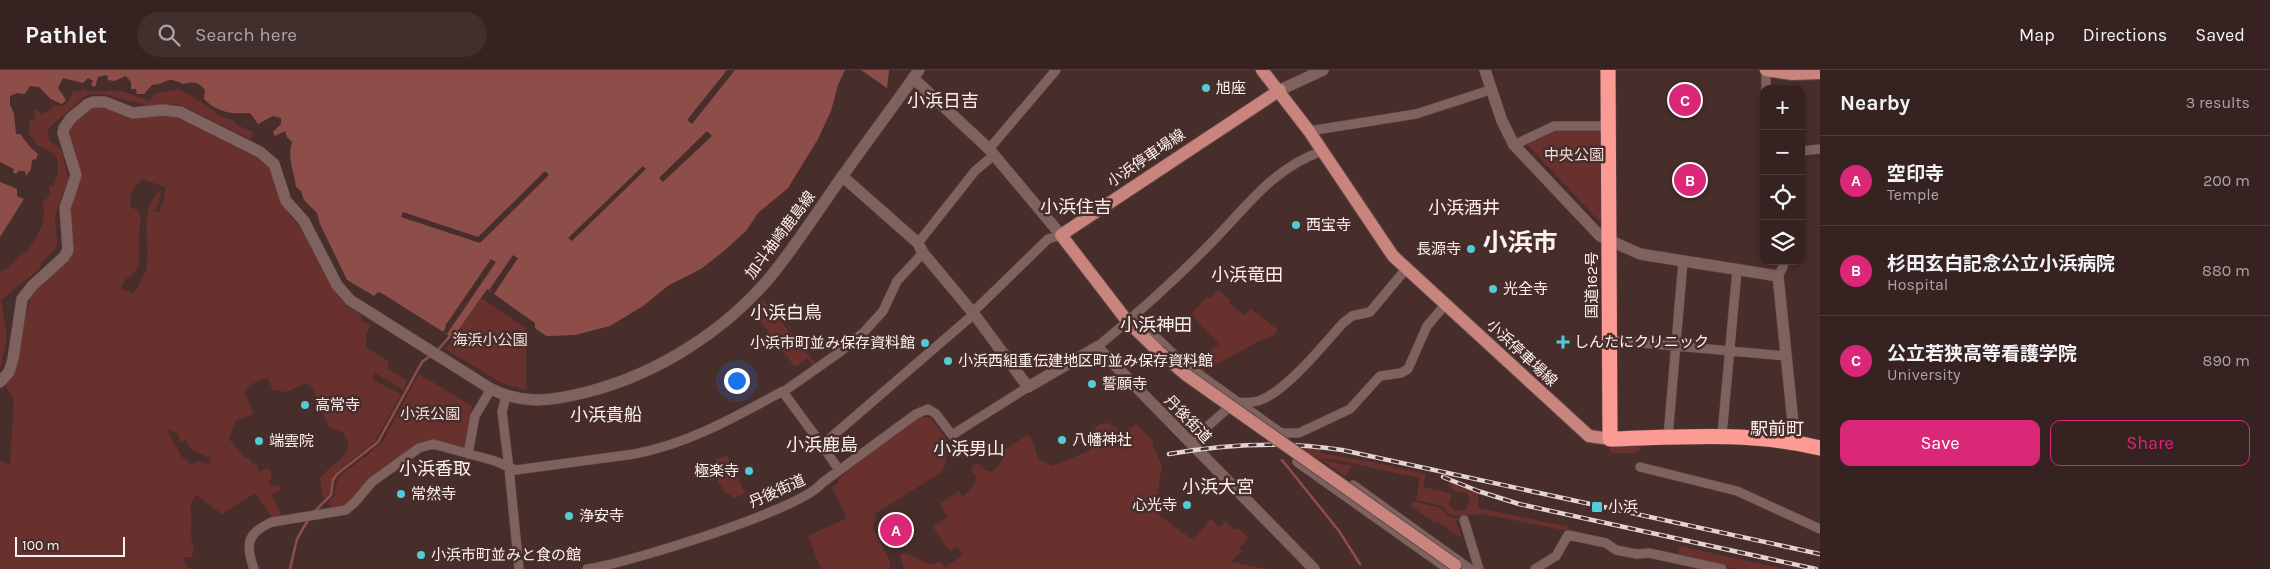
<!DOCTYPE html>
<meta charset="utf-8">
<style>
:root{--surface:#362220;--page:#412f2d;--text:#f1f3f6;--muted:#aaa4a5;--line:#503f3e;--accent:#db2777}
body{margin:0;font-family:Karla,"Noto Sans JP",sans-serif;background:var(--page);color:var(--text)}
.controls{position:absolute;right:15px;top:15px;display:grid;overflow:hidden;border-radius:10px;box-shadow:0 2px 8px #0003}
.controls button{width:45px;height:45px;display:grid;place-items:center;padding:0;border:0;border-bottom:1px solid var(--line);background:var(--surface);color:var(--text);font:25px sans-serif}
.scale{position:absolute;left:15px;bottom:12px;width:110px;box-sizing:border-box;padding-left:5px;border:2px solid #fdf2f1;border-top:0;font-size:14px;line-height:18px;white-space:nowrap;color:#fdf2f1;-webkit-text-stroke:4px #482e2b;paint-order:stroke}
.you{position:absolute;left:736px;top:310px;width:18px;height:18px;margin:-12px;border:4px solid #fff;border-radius:50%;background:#1a73e8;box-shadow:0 0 0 8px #1a73e833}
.badge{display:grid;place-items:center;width:32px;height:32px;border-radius:50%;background:var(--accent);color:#fff;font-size:16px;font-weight:700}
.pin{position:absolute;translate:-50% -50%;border:2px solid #fff;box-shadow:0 1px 5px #0006}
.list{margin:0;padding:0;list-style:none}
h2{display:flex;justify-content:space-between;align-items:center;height:65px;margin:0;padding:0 20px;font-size:21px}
h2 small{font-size:16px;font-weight:400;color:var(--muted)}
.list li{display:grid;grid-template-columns:32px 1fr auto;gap:15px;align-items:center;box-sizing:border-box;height:90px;padding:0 20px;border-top:1px solid var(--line)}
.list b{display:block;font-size:19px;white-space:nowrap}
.list p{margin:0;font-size:16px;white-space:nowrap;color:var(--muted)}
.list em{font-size:16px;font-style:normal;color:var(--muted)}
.actions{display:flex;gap:10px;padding:15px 20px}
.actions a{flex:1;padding:11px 0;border:1px solid var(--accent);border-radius:10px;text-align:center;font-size:18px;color:var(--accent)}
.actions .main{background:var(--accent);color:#fff}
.icon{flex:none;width:28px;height:28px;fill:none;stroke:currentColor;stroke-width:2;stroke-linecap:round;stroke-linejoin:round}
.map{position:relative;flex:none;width:1820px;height:499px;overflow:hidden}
header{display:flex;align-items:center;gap:30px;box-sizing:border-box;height:70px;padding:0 25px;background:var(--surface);border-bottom:1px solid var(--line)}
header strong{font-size:24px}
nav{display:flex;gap:28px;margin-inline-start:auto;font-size:18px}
.search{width:350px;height:45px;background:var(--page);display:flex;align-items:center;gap:12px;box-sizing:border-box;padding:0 18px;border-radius:28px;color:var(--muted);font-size:19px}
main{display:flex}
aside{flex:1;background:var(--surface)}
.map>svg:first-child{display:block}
.green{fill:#68312e;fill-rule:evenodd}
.water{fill:#8d4e4a}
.pier{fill:#482e2b}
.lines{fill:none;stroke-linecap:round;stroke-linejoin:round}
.stream{stroke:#8d4e4a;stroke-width:2.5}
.street-casing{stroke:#5f4a49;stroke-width:10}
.secondary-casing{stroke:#5f4a49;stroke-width:12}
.primary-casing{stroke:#5f4a49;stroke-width:14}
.highway-casing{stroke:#5f4a49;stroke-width:16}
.street{stroke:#7f615e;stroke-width:9}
.secondary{stroke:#7f615e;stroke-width:11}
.primary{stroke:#ca847e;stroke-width:12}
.highway{stroke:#fc9b93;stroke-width:15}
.rail-casing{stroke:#e1d4d2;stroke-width:4.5}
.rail{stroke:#482e2b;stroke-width:2.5;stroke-dasharray:8;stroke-linecap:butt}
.primary-bridge-casing{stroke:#5f4a49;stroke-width:14;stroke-linecap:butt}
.primary-bridge{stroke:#ca847e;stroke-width:12}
.poi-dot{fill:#52cbd8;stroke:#482e2b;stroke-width:2}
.labels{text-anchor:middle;stroke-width:5;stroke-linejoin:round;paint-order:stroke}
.poi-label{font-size:15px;fill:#fdf2f1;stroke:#482e2b;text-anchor:start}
.park-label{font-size:15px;fill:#f3dfdd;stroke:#482e2b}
.street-label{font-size:15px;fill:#fdf2f1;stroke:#482e2b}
.quarter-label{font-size:18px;fill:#fdf2f1;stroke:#482e2b}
.town-label{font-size:25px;font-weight:bold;fill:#fdf2f1;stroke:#482e2b}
</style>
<header>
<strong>Pathlet</strong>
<div class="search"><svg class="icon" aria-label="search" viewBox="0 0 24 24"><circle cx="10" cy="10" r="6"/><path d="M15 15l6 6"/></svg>Search here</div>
<nav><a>Map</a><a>Directions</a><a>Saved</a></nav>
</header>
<main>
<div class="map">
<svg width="1820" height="499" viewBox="0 0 1820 499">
<rect width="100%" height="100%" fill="#482e2b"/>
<path class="green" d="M85,19C91,23 99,21 107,21C122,19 136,27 150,31L151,27L160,21L166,22L179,19L201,32L219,45L234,51L237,55L253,62V65L251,69L178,34L150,36L107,25L91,24L84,27L51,56L48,59L49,71L58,76L62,82L68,109L55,145L57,174L55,180L43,191L40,198L1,230L7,267L0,299V202L8,198L22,183L28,181C36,167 49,149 42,134L49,126L50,116L54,115L58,103L57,87L50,81L36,75L33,67L29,64L30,50L35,49V40H37L42,45L55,35L63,36L68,32L73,21H81Z
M95,36L172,43L257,85L271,98L281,131L290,146L302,158L336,224L347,236L361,245L362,251L371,255L366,263V277L388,291V299L407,311L403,320L375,303L372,309L401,324L375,371L335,403C330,412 333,423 325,430L322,423L320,408C325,404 327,399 332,396C346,385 354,380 343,362L329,357L312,316L306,313L286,322L273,320L267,307L248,316L245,322L253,344L235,351L229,369L246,389H249L253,394L256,393L259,402L268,398L272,408L269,411L272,417L279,415L281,420L272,425L282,447L273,448L255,423L222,444L196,425L190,435C194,450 187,465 194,478L192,487H185L184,493L190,499H0V391L10,394L14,329L5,315L14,302L20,266L32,224L68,188L72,128L68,62L75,50ZM142,109L165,117V127L159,142H155L161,125L159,121C137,143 152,174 146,200C144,208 137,216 134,224L121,218L125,210L136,200L139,193V161L141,148L139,142L130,136C130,124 133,117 142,109ZM167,360L178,363L180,372L185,370L190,378L207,387L211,386L209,394L197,391L191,395L181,386Z
M1597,59L1600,62L1601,150H1598L1526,73L1557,60Z
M1218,220L1231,231L1229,233L1244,245L1251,239L1278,260L1272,266L1255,273L1201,303L1193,296L1219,274L1191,244L1207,227L1210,229Z
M481,228L526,258V320L500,312L446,279Z
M763,230L817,295L815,297L807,288L795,297L752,240Z
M419,304L472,336L466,377L462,379L429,372L346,435L333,439L328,433L334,426L338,407L365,387L383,371Z
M918,346L930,348L946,368V393L942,402L874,444L877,449L873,453V458L890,491V499H821L808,466L847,448L832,417L839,413L838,410L859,390Z
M1108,353L1123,363L1137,354L1153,371V376L1162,395L1156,432L1160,446L1193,470L1211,449L1219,457L1225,452L1235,460L1238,458L1249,468L1239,478L1242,481L1231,492L1267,499H904L900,485L903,483C913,484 920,491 930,494C934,495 937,492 941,492L945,497L963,485L958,477L950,481L933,457L947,447L940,434L959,421L963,427L975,413L976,406L971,400L974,395L978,393L985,400L992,402L1002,391L1000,384L1002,381L1028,365L1033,371L1038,389L1052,396L1089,381L1094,371L1093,361L1099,354Z
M1612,376H1637L1641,379L1637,383H1612L1609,380Z
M1299,377L1320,379V383L1368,391L1426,404L1423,417L1452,424L1449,434L1454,441L1466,440L1470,430L1467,423L1456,421L1448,415L1450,412L1478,423V438L1569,457L1568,461L1483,444L1458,446L1450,445L1443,436L1416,430L1420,408L1336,390L1315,388Z
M727,385L745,423L733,429L730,423L726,424L717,409L710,411L707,402L719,398L716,390Z
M1322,390L1352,396L1345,406Z
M1412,431L1441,438L1449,447L1460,449L1456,451L1462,468L1436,451L1434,453L1411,436Z
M1680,476L1783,499H1737L1678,484Z"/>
<path class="water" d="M0,0H845L838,15L831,41L818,69L788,118L758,143L746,161L725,180L701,199L669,215L643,236L610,256L575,265L551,266H546L535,258V253L487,219L453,268L383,224L378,222L374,226L347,210L320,154L317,143L304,130L301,121L296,117C294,99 287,90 292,72L287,67L285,61L275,66L273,62L281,54V48L273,46L258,54L250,43C231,44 218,43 204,29L205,20C199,12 193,11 183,14C164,5 169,14 152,15L144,24H137L136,19H131V12L126,6L114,11L108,10L107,5L98,7L95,17L91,15L93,11L88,8L83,13L63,8L58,18L66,30L62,34L51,29L39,17L30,16L25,24L17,23L10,26V35L14,44L16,64H20L31,78L38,84L36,89L32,90L31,99L26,106L25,101H19L16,104L13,102L14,99L0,92Z
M861,0H889L887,18Z
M0,112L17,119V126L24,129L0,167Z"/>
<path class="pier" d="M727,0H735L692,54L687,50Z
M707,61L712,66L663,112L659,108Z
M643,96L646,99L572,171L568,168Z
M545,101L549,105L480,173L401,147L403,142L478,167Z
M513,185L518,188L494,224L489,220Z
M491,189L496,192L447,264L443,262L446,257L445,256Z"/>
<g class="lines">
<path class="stream" d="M437,281L450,266
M1282,390L1339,461L1360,494
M313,443L331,425L333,410L337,404L378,372L422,292L430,286
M290,499L297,469L308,450"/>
<defs>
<path id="street" d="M1766,0V19
M1309,61L1416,44L1490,20
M1514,75L1554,56H1608
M989,79L1056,0
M1801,81L1820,79
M918,173L975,101L994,85
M1778,206L1783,197V191
M973,242L1048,169L1061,165
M1134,246L1182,292L1281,363H1299L1350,339L1380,306L1401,303L1408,299L1427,256L1445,235
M1610,270L1786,286
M1097,277C1136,245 1174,211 1209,175C1247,137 1270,100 1322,81
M506,326L502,342L509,398L519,499
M1722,365L1737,200
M1668,367L1683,191
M1190,372L1235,332C1243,333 1250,333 1258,331C1285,323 1324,274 1343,253L1352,246L1370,242L1406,199
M822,375L783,322L840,282L864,262L883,241L897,211L923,183
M468,384L475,346L491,319
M1309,392H1297L1448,499
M1640,397L1737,421L1820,459
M839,400L822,375L974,244
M1353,415L1470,499
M1464,450L1479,499
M254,499C245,474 247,463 272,452L346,440L355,432L372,412L419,378L433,374L495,391L516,400L634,384C688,374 735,347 783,321
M587,499C625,494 801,440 822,413L916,344L928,339L936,344L952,365L1028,317
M1535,499L1556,486L1568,465L1606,473L1616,480L1637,484L1649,483L1722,499"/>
<path id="secondary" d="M1485,0L1502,51L1514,75L1600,166L1640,184L1778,206L1795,372
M913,8L989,79L1061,165
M1280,20L1323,0
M842,106L918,173L923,183L974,244L1028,317L1097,277L1314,499
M0,312L9,302L13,289L22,229L32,216L64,187L68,180L65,138L76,105L63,63L64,58L71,48L88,34L93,32H105L133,43L163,40L180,42L260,82L274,94L286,131L304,151L337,215L350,230L491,319C524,335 552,331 587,322C658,304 729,259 775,201C798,172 818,141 839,111C865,74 893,37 919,0"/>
<path id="primary" d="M1262,0L1309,61L1393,186L1589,366L1610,369
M1766,0L1792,4L1820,3
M1158,281L1128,252L1061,165L1280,20"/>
<path id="highway" d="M1608,0L1610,369C1680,367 1751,361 1820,378"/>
</defs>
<use href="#street" class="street-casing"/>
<use href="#secondary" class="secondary-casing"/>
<use href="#primary" class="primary-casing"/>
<use href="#highway" class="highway-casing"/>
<use href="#street" class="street"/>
<use href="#secondary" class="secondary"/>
<use href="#primary" class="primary"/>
<use href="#highway" class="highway"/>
<defs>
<path id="rail" d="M1169,384C1227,374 1284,371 1342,380L1820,484
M1443,407L1478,421L1519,434L1816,499"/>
</defs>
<use href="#rail" class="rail-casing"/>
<use href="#rail" class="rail"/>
<defs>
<path id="primary-bridge" d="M1158,281L1185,304L1455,495"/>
</defs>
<use href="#primary-bridge" class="primary-bridge-casing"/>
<use href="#primary-bridge" class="primary-bridge"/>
</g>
<g class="poi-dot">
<circle cx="1206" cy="18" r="5"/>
<circle cx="1296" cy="155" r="5"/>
<circle cx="1471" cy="179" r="5"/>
<circle cx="1493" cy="219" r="5"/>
<path d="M1560.5 264.5h5v5h5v5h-5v5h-5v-5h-5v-5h5z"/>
<circle cx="925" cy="273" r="5"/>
<circle cx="948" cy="291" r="5"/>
<circle cx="1092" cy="314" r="5"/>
<circle cx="305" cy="335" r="5"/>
<circle cx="1062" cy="370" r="5"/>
<circle cx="259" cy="371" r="5"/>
<circle cx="749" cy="401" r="5"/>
<circle cx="401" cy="424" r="5"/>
<circle cx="1187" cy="435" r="5"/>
<rect x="1591" y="431" width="12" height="12" rx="2.5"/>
<circle cx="569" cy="446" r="5"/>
<circle cx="421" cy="485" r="5"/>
</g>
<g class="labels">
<g class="poi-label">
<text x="1216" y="23">旭座</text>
<text x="1306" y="160">西宝寺</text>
<text x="1461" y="184" text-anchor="end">長源寺</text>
<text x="1503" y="224">光全寺</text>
<text x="1574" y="277">しんたにクリニック</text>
<text x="915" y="278" text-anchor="end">小浜市町並み保存資料館</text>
<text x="958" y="296">小浜西組重伝建地区町並み保存資料館</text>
<text x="1102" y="319">誓願寺</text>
<text x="315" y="340">高常寺</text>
<text x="1072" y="375">八幡神社</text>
<text x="269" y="376">端雲院</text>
<text x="739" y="406" text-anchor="end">極楽寺</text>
<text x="411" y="429">常然寺</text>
<text x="1177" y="440" text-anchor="end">心光寺</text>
<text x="1608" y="442">小浜</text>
<text x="579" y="451">浄安寺</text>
<text x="431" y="490">小浜市町並みと食の館</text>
</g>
<g class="park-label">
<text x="1574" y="90">中央公園</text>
<text x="490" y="275">海浜小公園</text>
<text x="430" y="349">小浜公園</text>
</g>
<g class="street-label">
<text transform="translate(1146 88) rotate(-34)" y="5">小浜停車場線</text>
<text transform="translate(780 165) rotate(-53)" y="5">加斗袖崎鹿島線</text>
<text transform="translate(1592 215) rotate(-90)" y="5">国道162号</text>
<text transform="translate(1522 283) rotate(43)" y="5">小浜停車場線</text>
<text transform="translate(1188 349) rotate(46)" y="5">丹後街道</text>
<text transform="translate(777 421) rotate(-24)" y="5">丹後街道</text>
</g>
<g class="quarter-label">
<text x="943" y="37">小浜日吉</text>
<text x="1076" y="143">小浜住吉</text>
<text x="1464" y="144">小浜酒井</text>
<text x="1247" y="211">小浜竜田</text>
<text x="786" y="249">小浜白鳥</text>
<text x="1156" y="261">小浜神田</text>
<text x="606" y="351">小浜貴船</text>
<text x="1777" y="365">駅前町</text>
<text x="822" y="381">小浜鹿島</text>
<text x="969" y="385">小浜男山</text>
<text x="435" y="405">小浜香取</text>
<text x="1218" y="423">小浜大宮</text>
</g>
<g class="town-label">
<text x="1520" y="181">小浜市</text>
</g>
</g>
</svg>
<div class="controls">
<button>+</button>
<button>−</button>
<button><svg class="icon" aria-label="locate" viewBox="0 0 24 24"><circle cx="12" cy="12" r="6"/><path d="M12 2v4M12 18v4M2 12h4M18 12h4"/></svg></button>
<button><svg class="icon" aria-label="layers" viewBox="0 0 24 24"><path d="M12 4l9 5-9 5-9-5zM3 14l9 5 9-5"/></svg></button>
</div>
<div class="scale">100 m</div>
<div class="you"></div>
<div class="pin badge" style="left:896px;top:460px">A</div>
<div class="pin badge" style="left:1690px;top:110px">B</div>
<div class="pin badge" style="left:1685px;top:30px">C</div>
</div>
<aside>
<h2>Nearby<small>3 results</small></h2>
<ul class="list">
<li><span class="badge">A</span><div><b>空印寺</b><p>Temple</p></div><em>200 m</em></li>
<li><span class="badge">B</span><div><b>杉田玄白記念公立小浜病院</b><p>Hospital</p></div><em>880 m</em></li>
<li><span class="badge">C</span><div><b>公立若狭高等看護学院</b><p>University</p></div><em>890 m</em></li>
</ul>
<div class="actions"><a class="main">Save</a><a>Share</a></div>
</aside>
</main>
